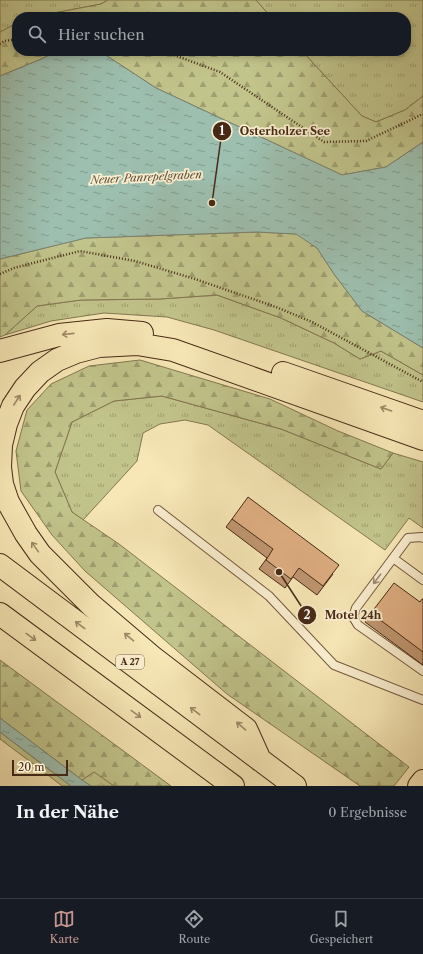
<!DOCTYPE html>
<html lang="de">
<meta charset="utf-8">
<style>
:root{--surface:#171b24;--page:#20242c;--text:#f1f3f6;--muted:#9ea1a6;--line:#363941;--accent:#c59692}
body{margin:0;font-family:"Libre Caslon Text",serif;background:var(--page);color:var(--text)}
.scale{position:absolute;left:12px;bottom:10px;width:56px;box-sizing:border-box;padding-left:4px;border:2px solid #472a16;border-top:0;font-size:11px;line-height:14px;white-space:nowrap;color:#472a16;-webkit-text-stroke:3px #faefd0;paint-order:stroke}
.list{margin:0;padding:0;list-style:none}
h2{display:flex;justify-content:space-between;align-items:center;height:52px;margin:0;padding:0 16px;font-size:17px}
h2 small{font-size:13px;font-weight:400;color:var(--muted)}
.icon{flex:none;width:22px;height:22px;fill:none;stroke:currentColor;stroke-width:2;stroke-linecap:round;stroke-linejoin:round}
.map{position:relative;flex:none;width:423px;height:786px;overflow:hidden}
.search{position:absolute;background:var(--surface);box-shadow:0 2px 6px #0003;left:12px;right:12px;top:12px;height:44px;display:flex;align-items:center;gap:10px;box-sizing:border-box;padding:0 14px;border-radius:16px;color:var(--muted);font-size:15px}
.sheet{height:112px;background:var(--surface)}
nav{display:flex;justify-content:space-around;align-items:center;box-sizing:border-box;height:56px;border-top:1px solid var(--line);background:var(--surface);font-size:11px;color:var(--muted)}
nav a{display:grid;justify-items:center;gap:2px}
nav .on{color:var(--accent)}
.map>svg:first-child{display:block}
.grass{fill:url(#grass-tufts);stroke:#847750}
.forest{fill:url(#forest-firs);stroke:#847750}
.water{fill:url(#water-ripples);stroke:#7b8372}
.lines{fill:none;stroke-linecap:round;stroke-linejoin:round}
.lane-casing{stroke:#73593e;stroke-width:10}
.primary-casing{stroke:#472a16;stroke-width:24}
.highway-casing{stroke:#472a16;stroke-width:24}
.path{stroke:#472a16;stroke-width:2.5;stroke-dasharray:1 2;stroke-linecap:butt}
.lane{stroke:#faefd0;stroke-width:8}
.primary{stroke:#f7e7b6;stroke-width:22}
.highway{stroke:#f7e7b6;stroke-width:22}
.wall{fill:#bf9670;stroke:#472a16}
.building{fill:#deae82;stroke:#472a16}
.oneway{stroke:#9f8866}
.oneway2{stroke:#a08c73}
.labels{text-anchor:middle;stroke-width:3.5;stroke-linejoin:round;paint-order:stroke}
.shield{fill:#faefd0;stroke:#7d654e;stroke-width:1}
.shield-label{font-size:9px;font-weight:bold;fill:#472a16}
.water-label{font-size:11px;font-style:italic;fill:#5c4f3c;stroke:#faefd0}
.leader{fill:none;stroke:#472a16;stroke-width:1.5}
.callout-dot{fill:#472a16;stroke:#faefd0;stroke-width:1.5}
.mark-label{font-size:12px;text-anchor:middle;font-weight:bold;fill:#fff}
.callout-label{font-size:11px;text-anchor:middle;font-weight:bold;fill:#472a16;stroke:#faefd0;stroke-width:3.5;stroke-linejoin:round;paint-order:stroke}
</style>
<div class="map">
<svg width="423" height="786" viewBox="0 0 423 786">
<defs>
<pattern id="grass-tufts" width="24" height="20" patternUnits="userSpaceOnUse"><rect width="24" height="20" fill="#c1c48b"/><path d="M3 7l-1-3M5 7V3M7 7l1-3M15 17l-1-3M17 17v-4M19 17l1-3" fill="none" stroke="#9f9f71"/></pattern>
<pattern id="forest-firs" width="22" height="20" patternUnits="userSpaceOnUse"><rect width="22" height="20" fill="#c1c48b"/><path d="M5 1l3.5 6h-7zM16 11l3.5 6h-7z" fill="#9f9f71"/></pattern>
<pattern id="water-ripples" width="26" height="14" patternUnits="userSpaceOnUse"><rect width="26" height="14" fill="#9dbfaf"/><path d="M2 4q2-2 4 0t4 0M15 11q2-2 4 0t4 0" fill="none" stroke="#829b8d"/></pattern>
</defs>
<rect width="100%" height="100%" fill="#f7e7b6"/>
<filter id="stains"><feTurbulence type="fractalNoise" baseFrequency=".005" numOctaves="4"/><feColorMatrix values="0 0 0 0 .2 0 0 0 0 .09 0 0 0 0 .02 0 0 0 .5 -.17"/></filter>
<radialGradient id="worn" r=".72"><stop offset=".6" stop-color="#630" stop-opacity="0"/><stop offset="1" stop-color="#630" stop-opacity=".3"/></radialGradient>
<path class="grass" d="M0,0H108L101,4L33,17H17V23L0,32Z
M256,0H423V96L405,110L376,122L362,116L302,51H406V17H271Z
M217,295L281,318L334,343L360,359L381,351L423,375V402L214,330L167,317L104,313L51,321L5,335L37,306L81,300L160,299Z
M162,396L281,429L381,469L393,453L423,462V528L409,518L385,550L208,425L185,420L160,424L143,433L137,461L83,520L72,512L55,472L72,422L114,401Z
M43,765L71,786H62L40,769Z
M94,771L114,786H91L82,780Z"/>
<path class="forest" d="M108,0H256L271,17H33L101,4Z
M17,23V51H58L39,60L0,76V32Z
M93,51H302L362,116L376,122L405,110L423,96V142L386,167L342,175L156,88L104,54Z
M257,232L297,234L317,248L334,274L362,311L423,348V375L381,351L360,359L334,343L281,318L217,295L160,299L81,300L37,306L5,335L0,337V259L85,238Z
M140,360L270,399L338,431L393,453L381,469L281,429L162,396L114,401L72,422L55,472L72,512L119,544L409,767L394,786H360L227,694L85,571L52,535L21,491L16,451L27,410L51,384L89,366Z
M0,660L171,786H114L94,772L82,780L0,718Z
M0,732L43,765L40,769L0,739Z"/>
<path class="water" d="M58,51H93L104,54L156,88L342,175L386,167L423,142V348L362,311L334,274L317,248L296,234L257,232L86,238L0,259V76L39,60Z
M0,718L82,780L91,786H71L67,783L0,732Z"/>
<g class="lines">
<defs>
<path id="lane" d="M158,510L269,596L334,665L423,700
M423,538L422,537L408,538L356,608L353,617L358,625L423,671
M393,558L423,580"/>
<path id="primary" d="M419,786L423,781"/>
<path id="highway" d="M0,351L59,335L107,330L142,333
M283,373L423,422
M0,565L295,786
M0,614L233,786
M260,760L246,729L151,656L91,605L40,554L26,534L8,502L2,484L0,467L1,445L6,424L13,406L25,388L40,372L57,360L76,352L99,346L137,344L173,350L423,439"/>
</defs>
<use href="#lane" class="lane-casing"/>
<use href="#primary" class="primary-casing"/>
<use href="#highway" class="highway-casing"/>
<path class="path" d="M0,44L4,41L17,39
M163,51L220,72L324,142L366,141L423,114
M0,274L14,268L80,251L135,261L195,279L276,307L312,322L423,382"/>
<use href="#lane" class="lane"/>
<use href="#primary" class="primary"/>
<use href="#highway" class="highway"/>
</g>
<path class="wall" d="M232,519L333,574L317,595L293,577L285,588L259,569L267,558L226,527Z
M423,599V665L365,622L371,613L420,602Z"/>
<path class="building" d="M248,497L339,565L323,586L299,568L291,579L266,560L273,549L232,519Z
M394,583L420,602L422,599H423V652L371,613Z"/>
<defs><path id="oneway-shaft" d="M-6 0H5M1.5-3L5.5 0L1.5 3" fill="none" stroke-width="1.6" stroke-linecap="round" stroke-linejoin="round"/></defs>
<g class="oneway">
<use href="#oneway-shaft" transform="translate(68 334) rotate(174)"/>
<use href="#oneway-shaft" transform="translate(17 400) rotate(-57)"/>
<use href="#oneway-shaft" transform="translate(386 409) rotate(-161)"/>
<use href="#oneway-shaft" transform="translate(35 547) rotate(-125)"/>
<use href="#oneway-shaft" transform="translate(80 625) rotate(-143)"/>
<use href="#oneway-shaft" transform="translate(31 637) rotate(36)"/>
<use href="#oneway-shaft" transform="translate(129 637) rotate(-140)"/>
<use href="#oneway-shaft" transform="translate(195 711) rotate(-143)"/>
<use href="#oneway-shaft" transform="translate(136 714) rotate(36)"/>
<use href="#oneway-shaft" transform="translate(241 726) rotate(-139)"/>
</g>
<use class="oneway2" href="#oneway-shaft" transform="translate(377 579) rotate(127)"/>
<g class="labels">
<rect class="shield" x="116" y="655" width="28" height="14" rx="3"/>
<g class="shield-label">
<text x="130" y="665">A 27</text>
</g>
<g class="water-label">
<text transform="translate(146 177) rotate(-3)" y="4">Neuer Panrepelgraben</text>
</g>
</g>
<path class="leader" d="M212 203L222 131M279 572L307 615"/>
<g class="callout-dot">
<circle cx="212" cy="203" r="4"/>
<circle cx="279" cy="572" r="4"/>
<circle cx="222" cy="131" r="10"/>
<circle cx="307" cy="615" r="10"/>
</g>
<g class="mark-label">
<text x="222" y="135">1</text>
<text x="307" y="619">2</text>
</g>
<g class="callout-label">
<text x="285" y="135">Osterholzer See</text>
<text x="353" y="619">Motel 24h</text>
</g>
<rect width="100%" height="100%" filter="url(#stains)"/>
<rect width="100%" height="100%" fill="url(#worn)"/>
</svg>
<div class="scale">20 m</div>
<div class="search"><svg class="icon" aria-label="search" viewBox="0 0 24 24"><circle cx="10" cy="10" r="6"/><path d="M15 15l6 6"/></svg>Hier suchen</div>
</div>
<section class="sheet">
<h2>In der Nähe<small>0 Ergebnisse</small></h2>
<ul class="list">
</ul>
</section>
<nav>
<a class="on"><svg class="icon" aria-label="map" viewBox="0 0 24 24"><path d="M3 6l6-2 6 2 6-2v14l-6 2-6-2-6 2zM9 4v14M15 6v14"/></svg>Karte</a>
<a><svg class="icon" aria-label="directions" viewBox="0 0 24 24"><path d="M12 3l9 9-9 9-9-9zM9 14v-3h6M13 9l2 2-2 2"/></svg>Route</a>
<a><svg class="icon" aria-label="saved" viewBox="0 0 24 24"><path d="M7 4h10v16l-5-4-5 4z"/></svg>Gespeichert</a>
</nav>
